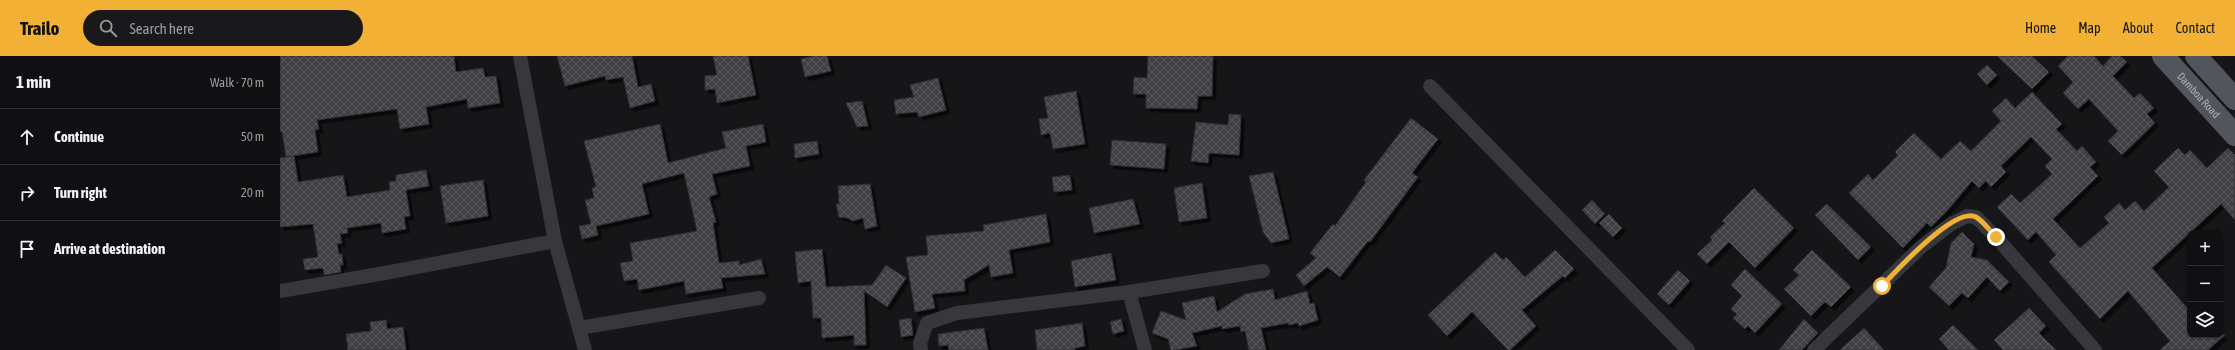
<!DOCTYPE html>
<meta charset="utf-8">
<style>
:root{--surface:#101012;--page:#19191b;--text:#f1f3f6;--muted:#9c9d9f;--line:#303032;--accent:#f2b134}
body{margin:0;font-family:"Asap Condensed",sans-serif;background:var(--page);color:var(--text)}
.controls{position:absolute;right:12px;bottom:12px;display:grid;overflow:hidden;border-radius:8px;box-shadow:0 1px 3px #0004}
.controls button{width:36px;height:36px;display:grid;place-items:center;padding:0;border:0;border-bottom:1px solid var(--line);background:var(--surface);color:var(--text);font:20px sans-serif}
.stop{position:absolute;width:12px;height:12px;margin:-9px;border:3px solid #f2b134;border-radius:50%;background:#fff}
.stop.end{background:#f2b134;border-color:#fff;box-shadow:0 1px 4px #0008}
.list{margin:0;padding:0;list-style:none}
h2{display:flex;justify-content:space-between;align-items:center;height:52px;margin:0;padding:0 16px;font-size:17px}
h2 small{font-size:13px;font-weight:400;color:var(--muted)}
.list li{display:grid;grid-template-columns:26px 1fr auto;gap:12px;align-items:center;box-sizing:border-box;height:56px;padding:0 16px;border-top:1px solid var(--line)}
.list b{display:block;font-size:15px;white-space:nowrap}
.list em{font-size:13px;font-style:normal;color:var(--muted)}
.icon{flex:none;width:22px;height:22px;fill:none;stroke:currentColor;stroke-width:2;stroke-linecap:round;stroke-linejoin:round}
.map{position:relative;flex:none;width:1955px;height:294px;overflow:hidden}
header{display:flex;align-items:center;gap:24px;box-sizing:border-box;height:56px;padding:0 20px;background:var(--accent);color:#111}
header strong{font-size:19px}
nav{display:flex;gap:22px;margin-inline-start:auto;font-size:14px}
.search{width:280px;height:36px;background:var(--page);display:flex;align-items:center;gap:10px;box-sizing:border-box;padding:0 14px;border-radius:22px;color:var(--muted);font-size:15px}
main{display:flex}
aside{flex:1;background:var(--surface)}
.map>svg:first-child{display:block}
.building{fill:url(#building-cross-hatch);stroke:#303034;filter:url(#shadow)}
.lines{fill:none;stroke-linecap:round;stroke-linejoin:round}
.minor{stroke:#37383d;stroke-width:14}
.primary{stroke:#53555c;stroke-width:22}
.route{stroke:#f2b134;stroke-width:5}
.labels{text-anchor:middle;stroke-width:3;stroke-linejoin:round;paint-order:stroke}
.street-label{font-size:11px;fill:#a8adb8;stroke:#111113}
</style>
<header>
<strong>Trailo</strong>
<div class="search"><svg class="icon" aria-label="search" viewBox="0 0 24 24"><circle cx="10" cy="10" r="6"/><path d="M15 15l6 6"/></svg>Search here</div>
<nav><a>Home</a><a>Map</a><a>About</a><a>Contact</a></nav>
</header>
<main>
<aside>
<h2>1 min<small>Walk · 70 m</small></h2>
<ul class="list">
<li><svg class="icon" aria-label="ahead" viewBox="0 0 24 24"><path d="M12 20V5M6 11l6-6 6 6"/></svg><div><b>Continue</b></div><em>50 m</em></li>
<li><svg class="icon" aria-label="right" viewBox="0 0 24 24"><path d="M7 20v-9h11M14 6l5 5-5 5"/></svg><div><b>Turn right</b></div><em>20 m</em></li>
<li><svg class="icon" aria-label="arrive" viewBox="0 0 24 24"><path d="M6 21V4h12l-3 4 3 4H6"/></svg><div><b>Arrive at destination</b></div></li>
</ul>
</aside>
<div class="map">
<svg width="1955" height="294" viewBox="0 0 1955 294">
<defs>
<pattern id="building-cross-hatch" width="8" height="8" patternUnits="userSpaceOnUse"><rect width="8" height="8" fill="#404145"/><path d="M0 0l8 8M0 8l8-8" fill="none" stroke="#595a5e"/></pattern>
<filter id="shadow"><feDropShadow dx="3.5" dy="3.5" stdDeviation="0" flood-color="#0009"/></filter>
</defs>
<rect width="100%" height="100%" fill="#161618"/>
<path class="building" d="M0,0H174L176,16L203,12L205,21L216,20L220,47L188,52L187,43L146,51L149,68L120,73L117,53L37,64L39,73L35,74L38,96L6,101L2,75L0,76Z
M277,0H352L358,31L371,28L375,45L350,52L343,21L326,24L325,20L285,30Z
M433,0H468L476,39L437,47L435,33L425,34V20L437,19Z
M534,0H547L551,15L525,21L521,3Z
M868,0H933L932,40H918L917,53L866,52V38H853L854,21L867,22Z
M1717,0H1752L1769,16L1752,33Z
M1788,0H1814L1823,10L1832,0H1840L1847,6L1833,20L1854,42L1860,37L1874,52L1867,58L1875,67L1842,99L1828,85L1838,75L1809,43L1798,53L1783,37L1793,26L1778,10Z
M1707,9L1717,19L1707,29L1697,18Z
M658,22L666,54L639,61L637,56L616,58L614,44L634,41L630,29Z
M796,35L805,88L773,93L770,77L761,79L759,63L768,62L764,41Z
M1752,36L1782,68L1776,73L1797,95L1802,90L1816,106L1810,111L1818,120L1773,163L1800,192L1829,167L1824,161L1839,147L1845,154L1855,145L1864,155L1889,131L1874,115L1898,92L1905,99L1910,94L1927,112L1948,92L1955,99V164L1941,148L1872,212L1910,255V279H1945L1928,294H1880L1890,285L1848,235L1820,263L1769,206L1776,199L1756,176L1748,184L1717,151L1731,138L1740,147L1772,118L1765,110L1772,103L1751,81L1721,110L1726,116L1711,131L1706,125L1699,132L1692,125L1668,154L1651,171L1647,167L1623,192L1569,137L1588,118L1593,124L1618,99L1615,96L1634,77L1661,103L1680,85L1691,95L1721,65L1712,55L1726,42L1735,52Z
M582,45L588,70L577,71L566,47Z
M949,58L961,59L959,99L929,97L928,107L911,105L916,66L948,69Z
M1131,62L1158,83L1132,117L1138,121L1090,186L1088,185L1060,221L1047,211L1024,230L1016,219L1036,202L1030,197L1053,168L1055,170L1086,126L1084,124Z
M380,68L388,107L446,92L442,76L483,68L486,86L466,90L470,110L432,118L437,138L429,141L436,166L433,167L439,207L459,205V209L481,203L485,218L441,222L443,232L406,238L404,225L359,234L357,223L344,225L340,207L353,205L350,187L417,175L404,117L362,128L369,158L316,170L318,179L302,183L299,170L311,168L305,144L314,142L312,132L316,131L304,85Z
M832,84L886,88L884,113L830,109Z
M537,85L539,98L515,102L514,88Z
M14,100L18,126L63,119L67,141L110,134L109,126L116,125V119L146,114L149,130L126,134L130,160L124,161L126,173L102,177L101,167L67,172L68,177L60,178L62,187L57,188L59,198H62L63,209H60L61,216L44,219L43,212L25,214L23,203L38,201L33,168L0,171V102Z
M993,116L1009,183L991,187L983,176L969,120Z
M790,119L792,134L774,136L772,121Z
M203,124L208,160L166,167L160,130Z
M922,127L927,162L899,166L894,132Z
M590,128L597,170L585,173L583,162L573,165L568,162L559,161L556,148H559L558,130Z
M1474,132L1514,172L1475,212L1449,186L1427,208L1417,198L1432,184L1430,181L1445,167L1442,165Z
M853,143L860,168L814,177L809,152Z
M1312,144L1325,158L1315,168L1302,154Z
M1547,148L1591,191L1578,204L1535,159Z
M766,158L770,186L729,194L733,217L711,221L709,209L684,224L685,235L652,238L655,252L635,256L626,201L648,199L646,180L704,175L703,169Z
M1329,158L1342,172L1333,181L1319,167Z
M1682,176L1694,188L1691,201L1707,204L1729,226L1720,235L1707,221L1688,242L1682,237L1669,250L1649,231L1666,212L1671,187Z
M542,193L546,231L592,229L606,209L626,222L607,251L584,235L586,289H574V279L542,282L541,262H533L531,225L518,227L515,196Z
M1275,194L1294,213L1285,222L1283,220L1242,254L1256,270L1230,294H1228L1192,256L1167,280L1148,259L1215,196L1223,204L1226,201L1245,221Z
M1532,194L1571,231L1551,251L1545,246L1531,260L1504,233L1519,219L1513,214Z
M831,197L836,224L795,231L791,205Z
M1465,213L1502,248L1475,277L1468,270L1465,273L1453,262L1457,258L1451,253L1462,240L1451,229Z
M1398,214L1410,225L1389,249L1377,238Z
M993,233L995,244L1027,235L1030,248L1034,247L1038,264L1019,270L1018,267L1009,269L1008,267L981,272L986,294H969L965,275L961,276L960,270L942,273V270L912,277L917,290L895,294H891L888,283L872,277L881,255L906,264L902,247L934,240L937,256L965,238Z
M1749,252L1766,270L1759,277L1776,294H1723L1714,284Z
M631,262L633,279L621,281L619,264Z
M841,263L844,275L833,278L830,266Z
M1524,263L1538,277L1522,294H1499Z
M106,264L107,273L123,271L126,294H68L66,278L91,275L90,266Z
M802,267L805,290L795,292V294H757L755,274Z
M1673,269L1698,294H1669L1659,283Z
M704,272L708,294H669L668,289L659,290L658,278Z
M1584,272L1604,294H1560Z"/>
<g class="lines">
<path class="minor" d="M240,0L275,185L305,294
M1150,30L1408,294
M0,235L105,217L275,185
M849,236L865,294
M299,272L479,242
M641,294L640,287L647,267L677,257L849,236L983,215
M1534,294L1641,191L1671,168L1687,160L1696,161L1716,181L1815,294"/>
<g class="primary">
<path id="s1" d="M1883,0L1955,79"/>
<path d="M1916,0L1955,43"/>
</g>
</g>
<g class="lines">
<path class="route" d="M1602,230C1616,215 1675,150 1696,161C1703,165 1710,175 1716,181"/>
</g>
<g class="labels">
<g class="street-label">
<text dy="4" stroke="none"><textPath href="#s1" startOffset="53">Damboa Road</textPath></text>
</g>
</g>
</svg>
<div class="controls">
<button>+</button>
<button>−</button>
<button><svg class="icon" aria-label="layers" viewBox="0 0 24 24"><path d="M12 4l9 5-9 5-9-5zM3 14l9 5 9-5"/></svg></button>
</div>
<div class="stop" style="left:1602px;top:230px"></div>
<div class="stop end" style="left:1716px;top:181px"></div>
</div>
</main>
